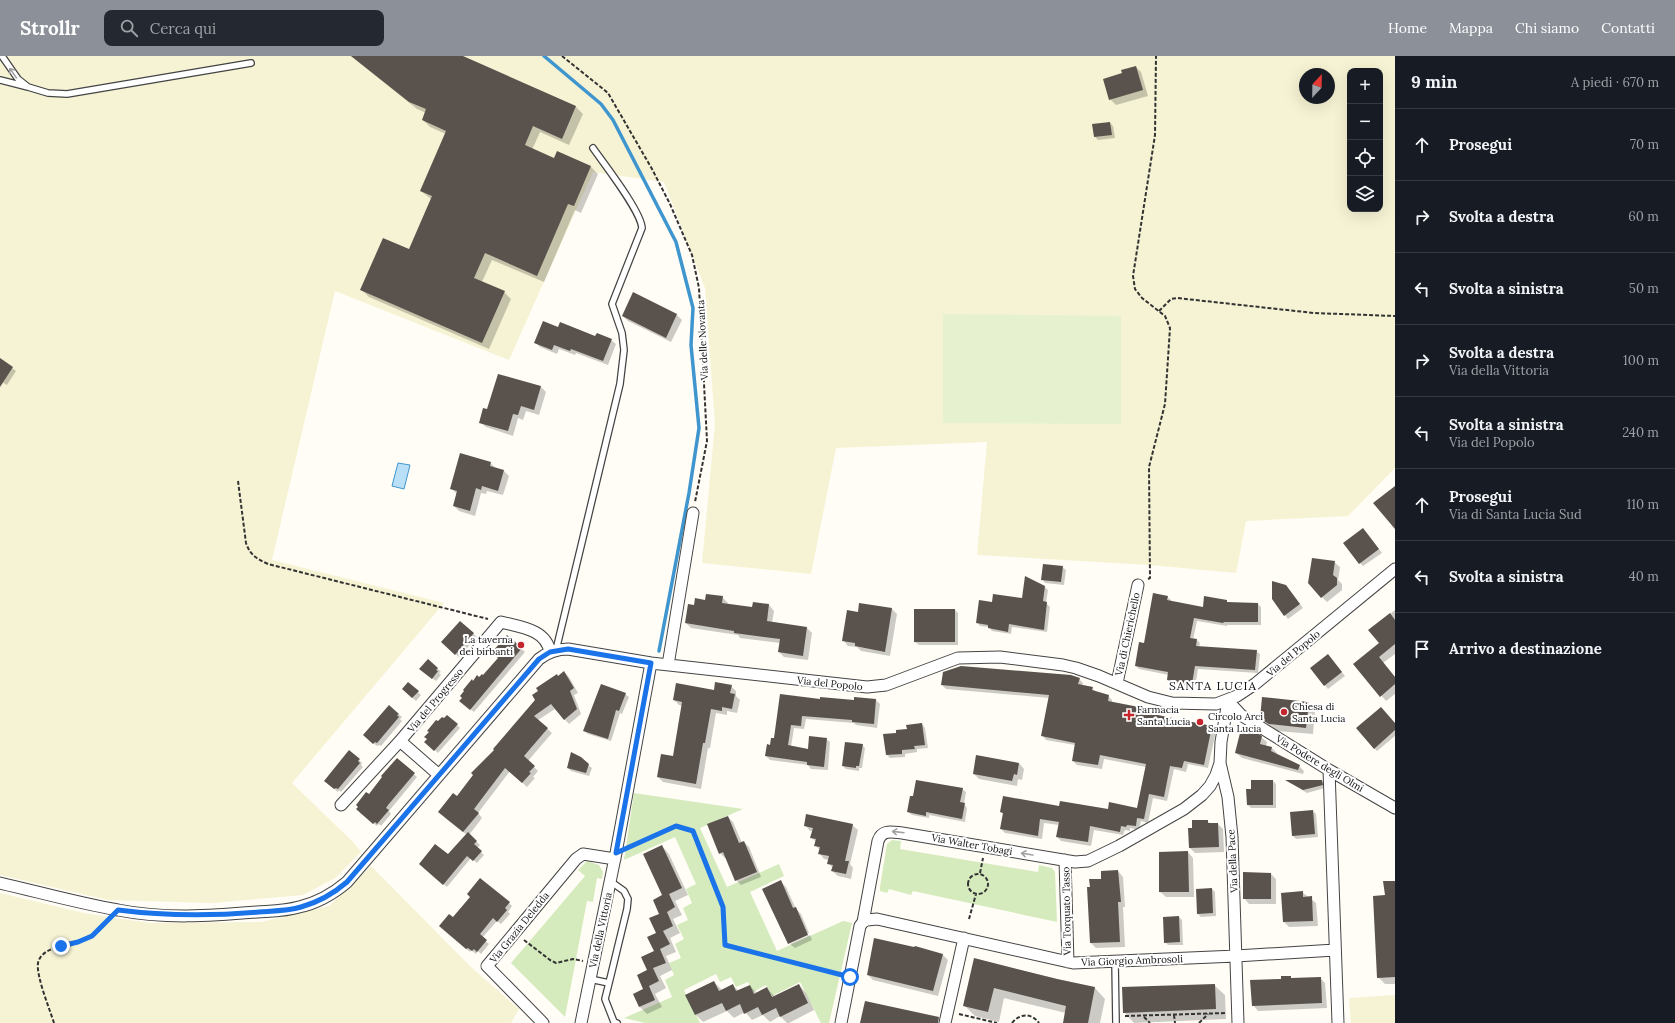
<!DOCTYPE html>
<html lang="it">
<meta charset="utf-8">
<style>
:root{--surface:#171b24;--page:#242831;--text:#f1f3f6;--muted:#9ea1a6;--line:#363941;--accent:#8c9099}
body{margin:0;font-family:Lora,serif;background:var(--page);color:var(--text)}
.controls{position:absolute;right:12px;top:12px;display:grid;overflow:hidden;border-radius:8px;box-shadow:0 4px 16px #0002}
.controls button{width:36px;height:36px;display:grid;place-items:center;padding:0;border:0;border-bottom:1px solid var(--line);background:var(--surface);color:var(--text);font:20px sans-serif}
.compass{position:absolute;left:1299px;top:12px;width:36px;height:36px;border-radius:50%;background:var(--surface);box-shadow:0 4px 16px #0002;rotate:22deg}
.stop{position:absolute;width:12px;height:12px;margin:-9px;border:3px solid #1a73e8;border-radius:50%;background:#fff}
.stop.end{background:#1a73e8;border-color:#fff;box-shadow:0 1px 4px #0008}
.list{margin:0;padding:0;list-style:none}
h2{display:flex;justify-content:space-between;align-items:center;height:52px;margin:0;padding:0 16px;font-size:17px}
h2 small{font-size:13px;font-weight:400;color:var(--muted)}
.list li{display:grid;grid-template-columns:26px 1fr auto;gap:12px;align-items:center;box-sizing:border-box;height:72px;padding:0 16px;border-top:1px solid var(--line)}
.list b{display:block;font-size:15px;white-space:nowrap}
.list p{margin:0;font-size:13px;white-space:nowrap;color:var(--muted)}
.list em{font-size:13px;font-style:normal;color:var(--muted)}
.icon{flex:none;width:22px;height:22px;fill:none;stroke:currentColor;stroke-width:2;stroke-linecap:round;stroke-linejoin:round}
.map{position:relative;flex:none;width:1395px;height:967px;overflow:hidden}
header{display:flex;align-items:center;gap:24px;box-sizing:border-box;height:56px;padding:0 20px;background:var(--accent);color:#fff}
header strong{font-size:19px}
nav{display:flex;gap:22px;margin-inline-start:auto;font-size:14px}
.search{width:280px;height:36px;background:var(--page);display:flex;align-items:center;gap:10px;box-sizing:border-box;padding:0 14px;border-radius:8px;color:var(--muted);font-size:15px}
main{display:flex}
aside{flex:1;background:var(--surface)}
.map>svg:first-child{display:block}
.farmland{fill:#f6f3d4;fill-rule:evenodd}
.green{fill:#d5ebbd}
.pitch{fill:#e6f2cf}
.water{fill:#b9e0f7;stroke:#3f96cf}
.shadow{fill:#0003}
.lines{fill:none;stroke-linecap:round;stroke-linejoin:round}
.stream{stroke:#3f96cf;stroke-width:3.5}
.building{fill:#5a524d}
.service-casing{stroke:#444;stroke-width:8}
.minor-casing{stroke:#444;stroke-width:13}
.path{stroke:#333;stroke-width:2;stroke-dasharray:4 2;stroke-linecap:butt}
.service{stroke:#fff;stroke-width:5.5}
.minor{stroke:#fff;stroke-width:11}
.oneway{stroke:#a0a0a0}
.route{stroke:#1a73e8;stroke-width:5}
.poi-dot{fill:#c4262e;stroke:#fff;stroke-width:1.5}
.labels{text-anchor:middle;stroke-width:4;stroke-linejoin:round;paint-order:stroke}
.street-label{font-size:10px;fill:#111;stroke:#fff}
.poi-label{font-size:10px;fill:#111;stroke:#fff;text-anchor:start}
.quarter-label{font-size:12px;letter-spacing:1px;fill:#111;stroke:#fff}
</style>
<header>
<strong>Strollr</strong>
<div class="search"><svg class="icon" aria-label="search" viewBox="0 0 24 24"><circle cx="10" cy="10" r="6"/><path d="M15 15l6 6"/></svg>Cerca qui</div>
<nav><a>Home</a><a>Mappa</a><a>Chi siamo</a><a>Contatti</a></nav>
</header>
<main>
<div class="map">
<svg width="1395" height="967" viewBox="0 0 1395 967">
<rect width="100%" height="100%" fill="#fffdf5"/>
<path class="farmland" d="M0,0H1395V412L1348,460L1246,465L1236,517L1150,509L977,499L987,386L836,392L811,518L702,507L715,368L705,232L664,126L593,116L509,304L335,235L272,504L444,547L292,727L354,787L361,796L335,822L303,839L212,847L108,844L0,819ZM1350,15H1380V153H1350ZM1305,18H1329V42H1305Z
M371,810L471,911L519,953L511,967H0V837L84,857L149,867L261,866L329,850Z
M1395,939V967H1351L1349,942Z"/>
<path class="green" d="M634,737L743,753L700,772L727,831L779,808L784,820L750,836L777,895L843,865L852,867L829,967H821L800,926L772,940L766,929L753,936L748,926L736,931L731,921L720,926L716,918L684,934L700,967H645L624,962L672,941L665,924L674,919L669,907L681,902L675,888L684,883L677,869L688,864L683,852L692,847L686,833L696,828L675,781L624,804Z
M892,784L901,785L900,793L1038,816L1039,809L1052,812L1055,816L1057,866L913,835L911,839L889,833L887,837L880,835V831L887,788Z
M587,805L599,809L603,816L602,823L597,822L593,846L587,845L565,961L511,907L585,820L578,814Z"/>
<path class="pitch" d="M943,258L1121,260V368L943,367Z"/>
<path class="water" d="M398,407L410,409L404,433L392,430Z"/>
<path class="shadow" d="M351,0H460L576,51L583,58L569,89L540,76L532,94L555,103L591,111L598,118L581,157L575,154L544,226L492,204L482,226L504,236L511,243L489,293L369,241L362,234L409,195L431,143L421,135L446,78L430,71L423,64L426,57L417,53Z
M1136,11L1141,16L1148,40L1116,49L1110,43L1123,18Z
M1110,67L1113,70L1115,82L1098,84L1095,81Z
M633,238L677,259L682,264L671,286L628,265L623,260Z
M558,272L611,284L616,288L608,309L576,297L575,299L559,293L557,298L540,291L535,286Z
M0,303L16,315L7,329L0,325Z
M541,331L546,336L539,359L526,355L523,364L518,362L513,380L486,371L480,366L488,355Z
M490,407L496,412L504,415L509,420L503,439L487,435L486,438L481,437L475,460L459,455L454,450L457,438L451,432Z
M1366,476L1382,497L1363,510L1360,507Z
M1334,506L1340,511L1338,524L1342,528V534L1327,546L1322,541Z
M1062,511L1066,514L1064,529L1045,527L1042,523Z
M1045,531L1048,534L1046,547L1050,551L1047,576L1012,571L1011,578L992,575L989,571L980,570L977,566L992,547L1022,543Z
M1289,534L1303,552L1288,563L1273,543Z
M722,541L728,547L727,549L753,552L769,549L774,555L772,567L807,572L812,577L808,604L784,601L779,596L780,587L740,582L738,579L691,572L686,567L695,550L705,545Z
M1167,541L1171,544V546L1204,552L1226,545L1228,547L1258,548L1261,551V569H1227V570L1197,565L1193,584H1197L1200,587L1199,591L1256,595L1260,598L1258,617L1198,613L1195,631L1172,627L1168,624L1169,619L1139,613L1136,610Z
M892,553L897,558L890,600L861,595L857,591L848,590L843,584L859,557Z
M955,554L958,557V589H919L915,586Z
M1395,554V598L1383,607L1395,621V638L1386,645L1354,608L1380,587L1370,574Z
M460,566L477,581L459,601L442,586Z
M508,580L525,596L474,656L464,648L473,626L483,620L499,602Z
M1328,599L1345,620L1328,633L1311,612Z
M437,612L441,616L439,617L441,619L436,625L424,616Z
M564,616L569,621L578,637L574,639L581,658L569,668L555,653L538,664L552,677L528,705L538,715L533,721L535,722L527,731L510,715L478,757L482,762L469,779L480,789L477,792L484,799L477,807L471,802L447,831L423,811L448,799L467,779L444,761L457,741L496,694L558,621Z
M1079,623L1083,627L1082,630L1092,632L1096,636L1108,640L1112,644V647L1143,653L1147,657L1212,671L1216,675L1208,712L1188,708L1186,716L1174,713L1167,745L1153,742L1148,767L1141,765L1139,774L1130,772V775L1125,774L1123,779L1094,774L1091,790L1061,785L1057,781L1059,769L1044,767L1042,783L1005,777L1001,773L1003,758L1001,756L1060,751L1109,754L1137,753L1146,711L1104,703L1102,713L1077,709L1073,705L1075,689L1046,684L1043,680L1049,642L946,633L942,629Z
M731,630L736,635V640L740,644L737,657L727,655V659L716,657L710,692H708L701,733L663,726L658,721L674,701L682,650L679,649L674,644L715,635Z
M406,636H418L421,639L416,645Z
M625,638L629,641L622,658L620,657L611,685L588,678L584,675Z
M781,639L821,644H876L880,648L877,672L856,669L854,667L806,663L804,673L794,672L791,691L808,694L810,681L826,683L830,686L828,714L811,713L808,709L770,704L766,700L775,684Z
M1308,647L1315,654L1313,678L1277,675L1261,662Z
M389,650L402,661L400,663L402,665L381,690L379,689L377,690L367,682Z
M922,668L925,672L928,692L917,693V696L905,698V701L890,702L887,699L885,679L897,678Z
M1395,668V680L1377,695L1374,692Z
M457,669L460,672L438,697L429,689L428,683Z
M1261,681L1267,686L1266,690L1271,691L1277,697L1276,699L1299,710L1304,715L1303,718L1242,702L1236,697Z
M862,689L865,692L862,712H859V715L846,713L843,710Z
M397,703L417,721L389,755L391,758L381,770L379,768L377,770L360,757L369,740Z
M359,704L362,707L361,709L363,711L341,736L339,734L338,736L328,728Z
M1019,707L1024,713L1022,724L1018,723L1017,730L979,723L974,718Z
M588,709L592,712L589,720L571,715L568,712Z
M1273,725L1276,728V752H1251L1248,749V734H1252Z
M1287,725H1322L1325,728V732L1307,737Z
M962,733L966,736L964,748L967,752L965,766L929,759V762L912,759L908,756Z
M1313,755L1316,758L1318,781L1296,783L1292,779Z
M728,761L733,766L742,787L744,786L749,791L761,821L741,829L736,824L727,802H725L720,797Z
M1207,765L1211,768H1218L1223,773L1224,796L1195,797L1190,792L1189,773H1193Z
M805,769H852L858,774L850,808L853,812L851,823L838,820L832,815L833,812L828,807L829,804L824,803L819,797L820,794L815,789L816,786L812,782L813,775H810Z
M662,790L669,798L688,839L675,845L682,859L673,863L680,877L670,882L676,896L666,900L672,914L660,920L666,932L655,938L662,951L647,958L640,951L634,939L645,933L648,914L655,895L664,840Z
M1188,796L1193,802L1194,841H1166L1160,836V797Z
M1118,815L1123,821L1125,851H1123L1125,891L1096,892L1091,887V832Z
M1271,818L1276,823V848H1249L1244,842Z
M781,826L786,831L796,853L801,858L809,877L790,886V888Z
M1395,826V928H1385L1378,921L1386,840Z
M1212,833L1215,836L1216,860L1201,861L1198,858Z
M1302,836L1316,847L1318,870L1289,871L1284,866L1282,837Z
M509,847L512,850L508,856L510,858L501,868L497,865L482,882L489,888L481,898L478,895L476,898L471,894L470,896L444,874L453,863Z
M1179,861L1182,864L1183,889H1168L1165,886Z
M810,879L812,884L795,892L790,888Z
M942,898L948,904L938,940L873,924L868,919Z
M975,903L1095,932L1105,943L1100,967H1064L1066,957L1004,942L999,966L975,960L964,949Z
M1290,921L1292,923L1320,922L1325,927L1327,952L1258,955L1253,949L1282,924Z
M714,926L722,934L732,929L739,935L750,930L757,937L767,932L775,941L799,929L806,937L814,954L789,967H787L780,960L770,966L763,959L752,964L745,956L734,962L727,955L703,966L696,959Z
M1214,929L1225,939L1226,963L1134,967L1124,956Z"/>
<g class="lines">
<path class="stream" d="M544,0L601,48L613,64L676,186L693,252L691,289L699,372L689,437L659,595"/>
</g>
<path class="building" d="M351,0H463L576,50L562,83L533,70L525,89L554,102L557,95L591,110L574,150L568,148L537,220L485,197L474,222L505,235L482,287L360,234L383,182L409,193L432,140L420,135L446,75L422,64L426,53L409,46Z
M1136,10L1143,34L1109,44L1103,23L1122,17L1121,14Z
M1110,66L1112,79L1094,81L1092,68Z
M633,236L677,258L666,282L622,260Z
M543,265L558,271L560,266L595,280L597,277L612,283L603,305L571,293L570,295L554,289L552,294L534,287Z
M0,302L13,311L0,331Z
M498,318L541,330L534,354L521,350L518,359L513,358L508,375L479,367L483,352L487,353Z
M460,397L491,406L490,410L504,414L498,435L482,430L481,434L476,432L470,455L453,450L457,435L450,433Z
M1395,430V473L1373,447Z
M1363,472L1379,493L1359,508L1343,487Z
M1312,502L1335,505L1333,519L1337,522V529L1321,542L1308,527Z
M1043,508L1063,510L1061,526L1041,524Z
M1025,520L1045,530L1043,545L1047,546L1044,574L1009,568L1008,576L988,572V569L976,567L979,544L992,546L993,538L1022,542Z
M1272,525L1286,529L1300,548L1284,560L1272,543Z
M1153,537L1168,540L1167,544L1203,551L1204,540L1227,544V546L1258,547V566H1224L1223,567L1194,562L1190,582L1197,583L1196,590L1257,594L1255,614L1195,610L1192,628L1167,624L1168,616L1135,610L1139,586L1144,587Z
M706,538L723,540L722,547L752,551L753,546L769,548L767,565L807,571L803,600L778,596L780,583L734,577V575L685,567L688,548L694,549L695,542L705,544Z
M859,547L892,552L885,596L855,590V587L842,585L847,554L858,556Z
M914,553H955V586H914Z
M1390,557L1395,564V588L1379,601L1395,621V628L1380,641L1353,608L1379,587L1368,574Z
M460,565L474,577L455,599L441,586Z
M507,579L522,592L470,654L459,645L462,642L460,640L464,635L463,634L472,623L473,625L477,619L479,621L482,618L483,619L498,602L492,596Z
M1328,598L1342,616L1324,630L1310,612Z
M428,603L438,612L436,614L438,615L432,623L419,613Z
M961,610L1071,619L1080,622L1078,628L1093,631L1092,634L1109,639L1108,645L1144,652L1143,656L1212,670L1204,709L1184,705L1182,712L1170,710L1164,741L1149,738L1144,763L1137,762L1136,770L1127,769L1126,771L1121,770L1120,776L1090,770L1088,786L1056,781L1059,766L1040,763L1038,780L1000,773L1003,757L1000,756L1003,740L1059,750L1060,745L1108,753L1109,746L1137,752L1146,708L1100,699L1098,709L1072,705L1075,687L1041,680L1049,639L941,629L943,616Z
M564,615L574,632L570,635L577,653L564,664L551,648L534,660L548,672L524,700L535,710L529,716L531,717L522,727L505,712L474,753L479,757L463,776L438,756L453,737L457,740L473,719L471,717L494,694L493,693L535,644L532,639L538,635L536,632L557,618L558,620Z
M408,626L419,635L412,642L402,633Z
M715,626L732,629L730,637L735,638L732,653L722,651V655L711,653L705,687H703L696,728L657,721L661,698L673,700L682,646L673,644L676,627L714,634Z
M601,628L626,637L619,655L616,654L608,683L583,675Z
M780,638L820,643V641L854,644V641L876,643L874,668L852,666V664L802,660L801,670L791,669L788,689L808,693L809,680L827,682L824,711L807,709V706L765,700L767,688L770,689L771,682H774Z
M1262,641L1309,646L1306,672L1269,668L1260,663Z
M389,649L399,658L397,659L399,661L377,687L375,686L373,688L363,679Z
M1381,651L1395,667V674L1374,693L1356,672Z
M447,659L458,668L434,695L424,686L427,683L424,681L429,676L427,675L436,664L438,665L442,661L444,662Z
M922,667L925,689L914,690L915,693L902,694V698L886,699L883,678L896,677V674L907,673L906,669Z
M1241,673L1257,677L1262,680L1260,688L1272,691L1271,695L1300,709L1298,714L1235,697Z
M845,686L863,688L859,710H856V712L842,710Z
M349,694L360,703L358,705L360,707L338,733L336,732L334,733L324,725Z
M571,696L581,701L589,708L586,717L567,712Z
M976,699L1019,707L1017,719L1014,718L1012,725L973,718Z
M397,702L415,717L388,749L386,752L389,754L377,768L375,766L373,768L356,753L358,751L356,749L366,736L369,738L382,721L381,720Z
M916,724L963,732L960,746L965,747L962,763L926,756V760L907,756L910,740H913Z
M1251,724H1273V749H1247L1246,733H1251Z
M1285,724H1322L1323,729L1303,734Z
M1313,754L1315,778L1292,780L1290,756Z
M806,758L853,768L845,805H849L846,818L831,815L833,809L827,808L829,800L818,798L820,791L814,790L816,783L810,782L813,772L804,770Z
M728,760L739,787L744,785L757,816L735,825L723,796L719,798L707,768Z
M1192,764H1208V767H1218L1219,791L1189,792L1188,772H1192Z
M468,776L477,785L474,788L482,795L473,805L467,800L443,829L419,808L435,788L448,798Z
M662,789L682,832L669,838L675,851L667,856L673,870L663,875L670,888L660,893L666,907L653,912L659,925L643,933L637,919L647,914L641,901L654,895L647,881L656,877L649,862L659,858L653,844L662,839L643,798Z
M1188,795L1189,836H1159V796Z
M1118,814L1121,846H1118L1120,886L1090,887L1087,831H1090L1089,823H1101V815Z
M1243,816L1271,817V843H1243Z
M480,822L510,846L505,852L507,854L497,866L493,862L480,878L487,884L477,896L474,893L472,895L468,892L466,893L439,870L449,858L453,861L470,841L467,838Z
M781,824L793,852L796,851L808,879L788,888L762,833Z
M1383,825H1395V921L1377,922L1373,840L1385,839Z
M1212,832L1213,857L1197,858L1196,833Z
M1303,835V841L1312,840L1313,865L1283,866L1281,837Z
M1179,860L1180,886L1164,887L1163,861Z
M874,882L914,891L915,890L943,898L933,935L867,919Z
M974,902L1057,923L1095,931L1088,967H1063L1066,950L994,932L988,956L963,950Z
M1281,920H1291V922L1321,921L1322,947L1252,950L1250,924L1281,923Z
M714,925L719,935L733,928L736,935L750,929L754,938L767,931L772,941L799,928L808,947L780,961L776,952L762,959L758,951L744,958L740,948L726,955L722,947L695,959L685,939Z
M1215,928L1216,953L1123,957L1122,931Z
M649,930L655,944L639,951L633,938Z
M865,945L939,961L938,967H860Z"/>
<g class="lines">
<defs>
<path id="service" d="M0,24L28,31L18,23L2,0
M28,31L48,37L67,38L251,7
M556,594L620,328L624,294L622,277L612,248L642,172C641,155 604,108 593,92
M1115,905L1116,967
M590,923L609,927L627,853L628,843L624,835L610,825
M609,927L605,943L614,966L617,967"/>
<path id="minor" d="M668,609L693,457
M1117,627L1138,529
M1228,645L1221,686L1220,707L1228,741L1232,781L1238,967
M1228,645L1241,659L1329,714L1395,752
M400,685L439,719
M1329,714L1338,967
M341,749L400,685L501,566C520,571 546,573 550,596
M1065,804L1068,906
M0,827C39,836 78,847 118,854C163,863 211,860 257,856C271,855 286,855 299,851C317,847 333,838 347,826L539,603C548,596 556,593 568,593L651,607L867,631L886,629L958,602L1000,601L1063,609L1076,612L1099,620L1148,641L1172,647L1216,648L1237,640L1255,628L1395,513
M863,866L867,864L877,863L1073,907L1236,900L1335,894
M543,967L487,910L576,803L583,798L615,803
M581,967L616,797L651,607
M841,967L860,870L863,866L878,785C882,773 892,776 902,777L1075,806L1088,805L1119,790L1184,753L1202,739L1210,730L1216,719L1220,707
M945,967L964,882"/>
</defs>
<use href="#service" class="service-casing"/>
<use href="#minor" class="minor-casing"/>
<path class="path" d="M562,0L608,37L652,113L670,148L692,199L699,232L707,385L695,446
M1159,255L1171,243L1177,242L1314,257L1395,260
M238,425L246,487C250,499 257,503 268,508L488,563
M1148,523L1150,522L1149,411L1165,348L1170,272L1165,260L1142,242L1135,233L1133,220L1155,79L1156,0
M629,791L676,769L693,775L723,851L725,889L839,918
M980,817L983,802
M968 828a10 10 0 1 1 20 0a10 10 0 1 1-20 0Z
M969,863L976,838
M524,884L550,904L556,907L573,903L583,905
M959,958L997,967
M1174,959L1175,967
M1125,960L1226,957
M1144,961L1150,967
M54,967C50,954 36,920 38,907C42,888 77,889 91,881C98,877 104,869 109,864
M1012,967C1020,957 1032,957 1039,967
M1199,967L1208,958"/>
<use href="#service" class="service"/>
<use href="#minor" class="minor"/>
</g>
<defs><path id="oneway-shaft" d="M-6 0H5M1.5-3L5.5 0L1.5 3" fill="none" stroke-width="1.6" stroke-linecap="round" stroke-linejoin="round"/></defs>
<g class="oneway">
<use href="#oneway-shaft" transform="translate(13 17) rotate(-125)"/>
<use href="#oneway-shaft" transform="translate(898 776) rotate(-173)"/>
<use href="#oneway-shaft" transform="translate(1027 798) rotate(-171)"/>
</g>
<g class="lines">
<path class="route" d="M61,890L78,886L92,880L118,854C165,860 212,860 259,856C273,855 288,855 301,851C319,846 333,838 347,826L539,603L550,596L568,593L651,607L616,797L676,770L693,775L723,851L725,889L850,921"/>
</g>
<g class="poi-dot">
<circle cx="521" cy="589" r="4"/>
<circle cx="1284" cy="656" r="4"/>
<path d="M1127 653h4v4h4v4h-4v4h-4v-4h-4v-4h4z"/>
<circle cx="1200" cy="666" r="4"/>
</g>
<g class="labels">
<g class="street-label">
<text transform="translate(702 284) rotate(-93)" y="4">Via delle Novanta</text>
<text transform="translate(1127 578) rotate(-78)" y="4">Via di Chierichello</text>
<text transform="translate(1293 597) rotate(-40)" y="4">Via del Popolo</text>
<text transform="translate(830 627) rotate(6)" y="4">Via del Popolo</text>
<text transform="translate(435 644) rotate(-50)" y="4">Via del Progresso</text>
<text transform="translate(1320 707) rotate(31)" y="4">Via Podere degli Olmi</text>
<text transform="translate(972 788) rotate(10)" y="4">Via Walter Tobagi</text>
<text transform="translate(1232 805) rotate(-93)" y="4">Via della Pace</text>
<text transform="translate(1066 855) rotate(-91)" y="4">Via Torquato Tasso</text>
<text transform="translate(519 871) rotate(-51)" y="4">Via Grazia Deledda</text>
<text transform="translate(600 874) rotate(-78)" y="4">Via della Vittoria</text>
<text transform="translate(1132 904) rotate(-2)" y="4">Via Giorgio Ambrosoli</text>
</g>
<g class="poi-label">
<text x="513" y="587" text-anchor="end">La taverna<tspan x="513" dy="12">dei birbanti</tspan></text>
<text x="1292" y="654">Chiesa di<tspan x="1292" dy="12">Santa Lucia</tspan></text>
<text x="1137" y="657">Farmacia<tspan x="1137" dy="12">Santa Lucia</tspan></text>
<text x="1208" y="664">Circolo Arci<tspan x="1208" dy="12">Santa Lucia</tspan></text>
</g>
<g class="quarter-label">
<text x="1213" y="634">SANTA LUCIA</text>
</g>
</g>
</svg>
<div class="controls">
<button>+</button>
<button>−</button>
<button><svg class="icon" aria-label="locate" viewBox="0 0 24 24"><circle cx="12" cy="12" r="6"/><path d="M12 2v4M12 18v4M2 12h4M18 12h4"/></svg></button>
<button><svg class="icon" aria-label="layers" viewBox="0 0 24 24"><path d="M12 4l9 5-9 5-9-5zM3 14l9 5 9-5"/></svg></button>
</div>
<svg class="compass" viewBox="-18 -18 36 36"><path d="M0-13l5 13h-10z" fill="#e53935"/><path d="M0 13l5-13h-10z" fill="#9ea1a6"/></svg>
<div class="stop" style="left:850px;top:921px"></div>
<div class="stop end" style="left:61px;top:890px"></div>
</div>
<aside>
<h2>9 min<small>A piedi · 670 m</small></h2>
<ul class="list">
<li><svg class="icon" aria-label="ahead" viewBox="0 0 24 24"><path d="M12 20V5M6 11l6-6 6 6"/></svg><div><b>Prosegui</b></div><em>70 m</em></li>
<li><svg class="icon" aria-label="right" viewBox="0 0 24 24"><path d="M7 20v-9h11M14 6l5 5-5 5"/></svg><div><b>Svolta a destra</b></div><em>60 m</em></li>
<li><svg class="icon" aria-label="left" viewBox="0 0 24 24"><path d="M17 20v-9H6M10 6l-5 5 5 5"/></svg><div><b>Svolta a sinistra</b></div><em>50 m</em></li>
<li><svg class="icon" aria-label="right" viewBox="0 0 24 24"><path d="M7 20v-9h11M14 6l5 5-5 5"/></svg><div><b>Svolta a destra</b><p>Via della Vittoria</p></div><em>100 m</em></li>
<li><svg class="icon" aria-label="left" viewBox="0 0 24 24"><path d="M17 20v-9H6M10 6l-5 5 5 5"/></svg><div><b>Svolta a sinistra</b><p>Via del Popolo</p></div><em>240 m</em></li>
<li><svg class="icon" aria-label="ahead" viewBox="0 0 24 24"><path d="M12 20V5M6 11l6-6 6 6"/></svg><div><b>Prosegui</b><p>Via di Santa Lucia Sud</p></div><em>110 m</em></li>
<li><svg class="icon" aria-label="left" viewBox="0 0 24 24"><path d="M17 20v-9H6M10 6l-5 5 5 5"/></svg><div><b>Svolta a sinistra</b></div><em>40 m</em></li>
<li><svg class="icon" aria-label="arrive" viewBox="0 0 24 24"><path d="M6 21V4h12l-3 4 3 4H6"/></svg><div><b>Arrivo a destinazione</b></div></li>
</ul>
</aside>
</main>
